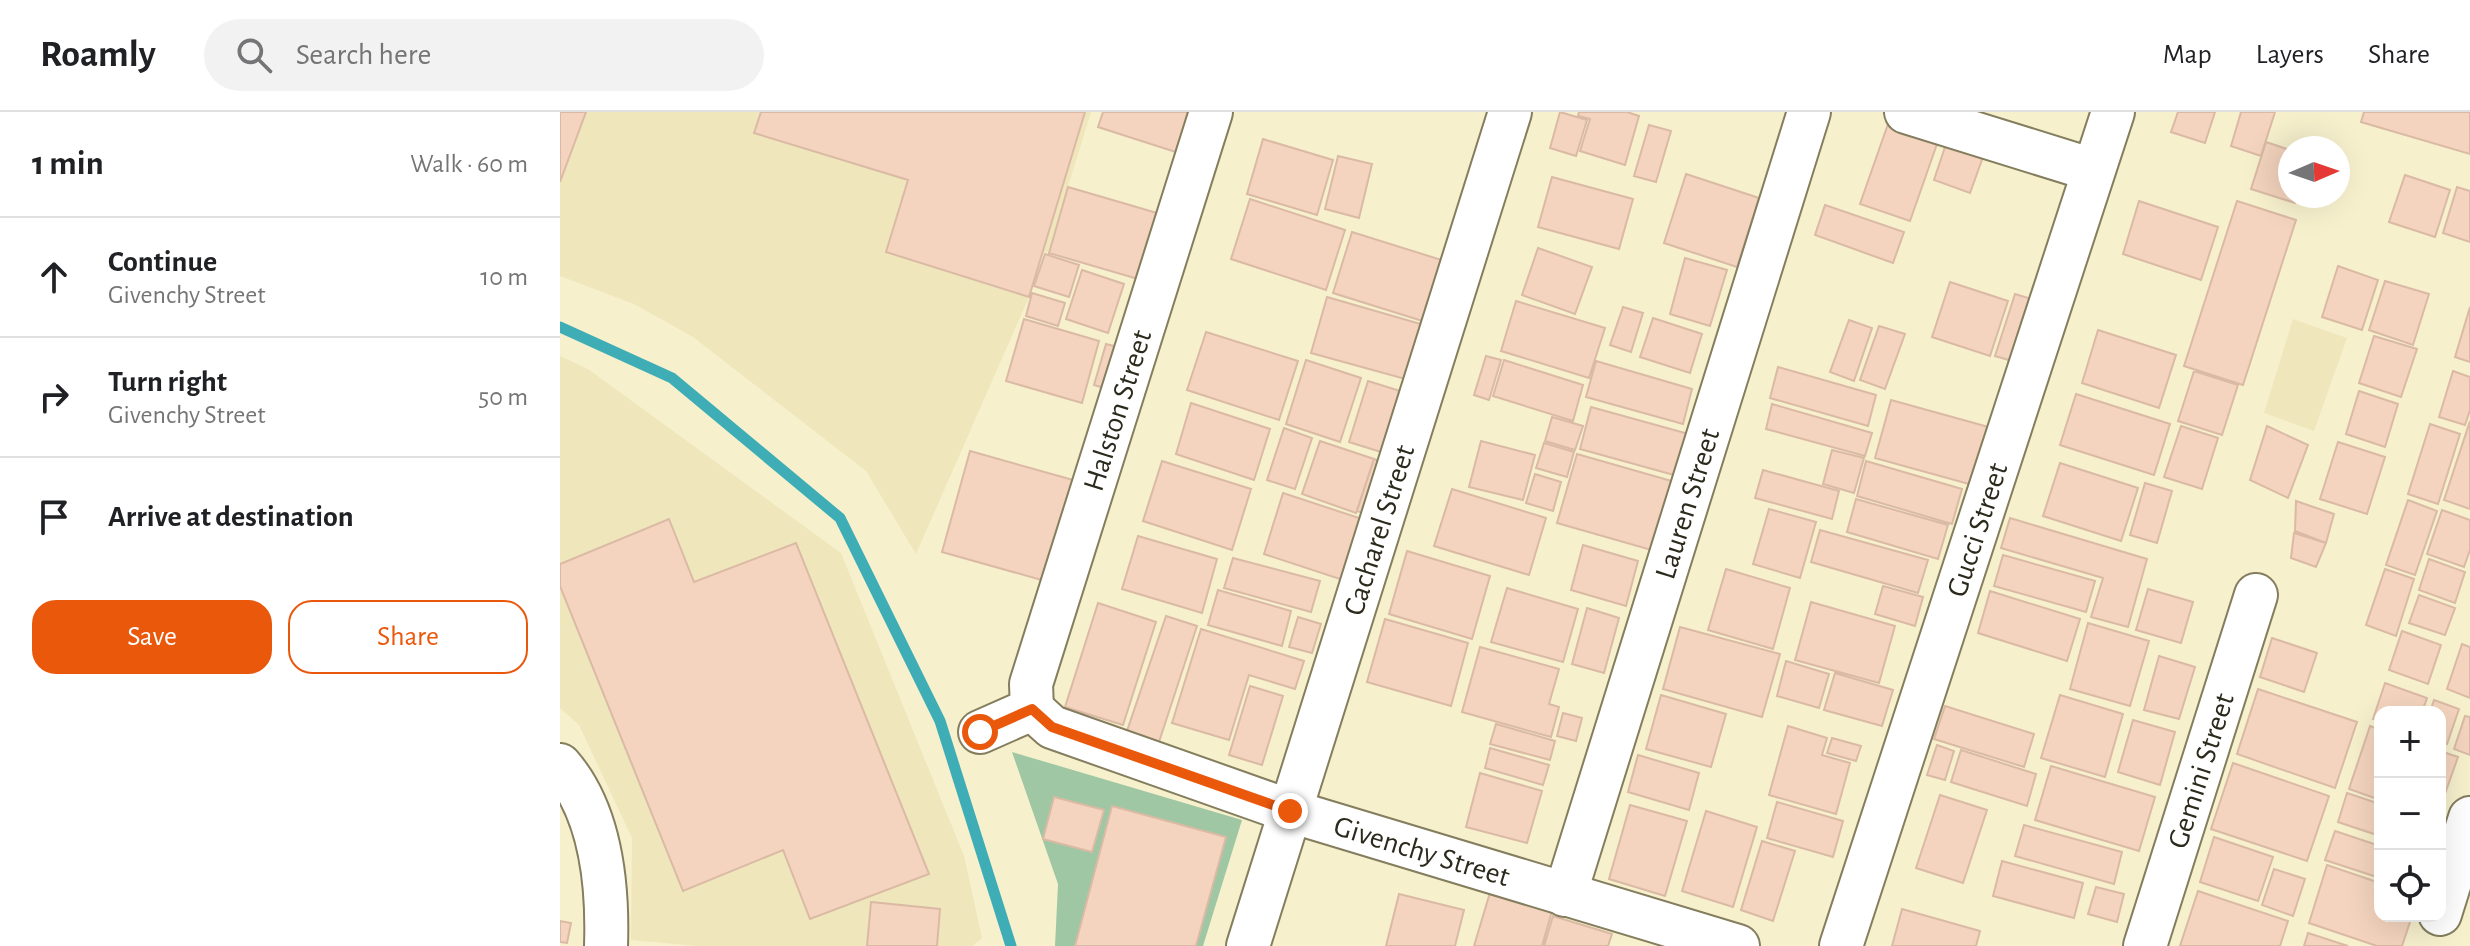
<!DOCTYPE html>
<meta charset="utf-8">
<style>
:root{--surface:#fff;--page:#f2f2f2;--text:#202124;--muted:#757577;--line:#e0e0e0;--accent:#ea580c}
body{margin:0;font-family:"Alegreya Sans",sans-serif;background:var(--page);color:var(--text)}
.controls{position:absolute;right:24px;bottom:24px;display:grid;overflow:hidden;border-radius:16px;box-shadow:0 8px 32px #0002}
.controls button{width:72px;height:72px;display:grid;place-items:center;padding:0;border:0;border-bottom:2px solid var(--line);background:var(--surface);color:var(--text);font:40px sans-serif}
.compass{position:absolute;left:1718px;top:24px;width:72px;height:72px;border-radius:50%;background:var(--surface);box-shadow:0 8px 32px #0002;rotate:88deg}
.stop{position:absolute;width:24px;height:24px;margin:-18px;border:6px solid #ea580c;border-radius:50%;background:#fff}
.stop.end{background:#ea580c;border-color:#fff;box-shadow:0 2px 8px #0008}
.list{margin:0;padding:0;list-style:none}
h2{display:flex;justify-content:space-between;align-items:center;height:104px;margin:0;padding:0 32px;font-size:34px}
h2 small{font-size:26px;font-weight:400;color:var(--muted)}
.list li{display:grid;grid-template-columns:52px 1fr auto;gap:24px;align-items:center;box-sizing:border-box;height:120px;padding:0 32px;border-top:2px solid var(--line)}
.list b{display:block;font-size:30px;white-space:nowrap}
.list p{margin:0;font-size:26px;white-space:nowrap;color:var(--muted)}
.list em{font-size:26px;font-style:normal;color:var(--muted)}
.actions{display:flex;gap:16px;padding:24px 32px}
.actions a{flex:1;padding:18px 0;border:2px solid var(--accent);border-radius:24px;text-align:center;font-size:28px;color:var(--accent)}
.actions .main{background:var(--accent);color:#fff}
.icon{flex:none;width:44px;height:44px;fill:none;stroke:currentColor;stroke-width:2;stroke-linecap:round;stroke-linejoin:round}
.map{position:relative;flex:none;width:1910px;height:834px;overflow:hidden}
header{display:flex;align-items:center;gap:48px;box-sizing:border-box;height:112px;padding:0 40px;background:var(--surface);border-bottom:2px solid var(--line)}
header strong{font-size:38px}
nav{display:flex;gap:44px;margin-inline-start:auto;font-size:28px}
.search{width:560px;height:72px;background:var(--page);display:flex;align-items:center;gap:20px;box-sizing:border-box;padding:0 28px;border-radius:44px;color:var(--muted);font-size:30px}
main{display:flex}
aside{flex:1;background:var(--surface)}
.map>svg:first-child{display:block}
.built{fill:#efe6bb}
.green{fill:#9fc7a4}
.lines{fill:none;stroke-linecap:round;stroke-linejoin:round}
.stream{stroke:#3eadb6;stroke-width:11}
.building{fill:#f4d4be;stroke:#dabaa5;stroke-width:2}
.street-casing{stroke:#847e5e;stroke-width:46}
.street{stroke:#fff;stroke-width:42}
.route{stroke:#ea580c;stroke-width:10}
.labels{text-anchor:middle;stroke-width:6;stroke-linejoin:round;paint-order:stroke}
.street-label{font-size:30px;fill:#2c2a1c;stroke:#fefcf5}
</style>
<header>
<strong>Roamly</strong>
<div class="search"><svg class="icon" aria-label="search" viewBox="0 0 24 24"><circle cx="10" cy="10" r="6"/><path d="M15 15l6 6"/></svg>Search here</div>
<nav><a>Map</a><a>Layers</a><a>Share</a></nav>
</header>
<main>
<aside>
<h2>1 min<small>Walk · 60 m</small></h2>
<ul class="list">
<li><svg class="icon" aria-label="ahead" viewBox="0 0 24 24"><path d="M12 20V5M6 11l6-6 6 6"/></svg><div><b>Continue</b><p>Givenchy Street</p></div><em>10 m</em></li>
<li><svg class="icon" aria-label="right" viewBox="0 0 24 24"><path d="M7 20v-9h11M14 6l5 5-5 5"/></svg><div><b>Turn right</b><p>Givenchy Street</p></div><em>50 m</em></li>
<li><svg class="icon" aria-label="arrive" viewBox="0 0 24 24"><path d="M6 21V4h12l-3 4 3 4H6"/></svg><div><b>Arrive at destination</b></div></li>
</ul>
<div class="actions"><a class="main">Save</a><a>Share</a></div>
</aside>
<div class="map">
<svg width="1910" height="834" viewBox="0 0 1910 834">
<rect width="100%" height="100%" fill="#f7f0cd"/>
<path class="built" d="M0,0H531L488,140H484L473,176L356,442L306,359L133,225L74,192L0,164Z
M1733,207L1787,226L1754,319L1704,301Z
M0,244L28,257L281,441L404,744L422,826L412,834H137L71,828L72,726L19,613L0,596Z"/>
<path class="green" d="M452,640L682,708L643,834H495L498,772Z"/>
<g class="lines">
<path class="stream" d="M0,215L112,266L280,406L380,609L451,834"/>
</g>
<path class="building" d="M0,0H26L0,70Z
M201,0H525L469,185L326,140L348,68L194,21Z
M543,0H639L625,43L538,15Z
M1000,0L1027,8L1016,44L990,36Z
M1019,0H1067L1079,4L1065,53L1020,39L1030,7L1018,4Z
M1618,0H1655L1645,31L1611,20Z
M1681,0H1715L1701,44L1671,34Z
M1804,0H1910V42L1801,10Z
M1328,12L1378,29L1350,109L1300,92Z
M1089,13L1111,19L1096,70L1074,64Z
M703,27L773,48L757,103L687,82Z
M1706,30L1730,38V84H1737L1735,91L1691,77Z
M1386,32L1423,45L1410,81L1374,68Z
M778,44L812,52L799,106L765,97Z
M1126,62L1199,86L1177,155L1104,131Z
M1845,63L1890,78L1875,125L1829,110Z
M992,65L1073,87L1059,137L978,115Z
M508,75L597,101L578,167L489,141Z
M1897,75L1910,79V130L1883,121Z
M690,87L785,118L766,178L671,147Z
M1579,89L1658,115L1641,168L1563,142Z
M1677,89L1736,108L1683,273L1624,254Z
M1265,93L1344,120L1333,151L1255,123Z
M792,120L891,151L872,212L773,181Z
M978,136L1032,155L1015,202L962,183Z
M485,142L519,153L509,185L474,174Z
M1125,146L1167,158L1150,214L1110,202Z
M1778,154L1818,168L1802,218L1762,205Z
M522,158L564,172L548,221L506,207Z
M1825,169L1869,182L1853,233L1809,218Z
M1390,170L1448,189L1430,244L1372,225Z
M472,181L505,191L498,214L466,204Z
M1455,182L1485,191L1466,253L1435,244Z
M767,185L864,213L849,268L751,241Z
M956,189L1045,216L1029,266L941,239Z
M1063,195L1083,201L1071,240L1050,233Z
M1910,195V250L1895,245Z
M1093,206L1142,222L1130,261L1080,245Z
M464,207L539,229L522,291L446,269Z
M1289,208L1312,216L1294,269L1270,260Z
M1319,214L1345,222L1325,277L1300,268Z
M1538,218L1616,243L1599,296L1522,271Z
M646,220L738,249L719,308L627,278Z
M1814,224L1857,237L1841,285L1799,271Z
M546,232L574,239L562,281L534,273Z
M926,244L941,248L929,288L914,283Z
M746,248L801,266L780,330L726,312Z
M944,248L1023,273L1013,309L933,284Z
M1036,249L1132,277L1123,312L1026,285Z
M1218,255L1316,283L1308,314L1210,286Z
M1634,259L1678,273L1662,323L1618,309Z
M1893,259L1910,265V298L1905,313L1879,305Z
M808,269L856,284L837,345L789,330Z
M1799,279L1838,292L1825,335L1786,322Z
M1516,282L1610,312L1594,363L1500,333Z
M1331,288L1443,319L1427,377L1315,346Z
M631,291L710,317L694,368L616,342Z
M1212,292L1312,321L1305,344L1206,317Z
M1031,295L1143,326L1132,368L1020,337Z
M992,305L1023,314L1015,338L985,329Z
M1910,309V397L1884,388Z
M1870,312L1900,322L1878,392L1848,382Z
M1621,314L1658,326L1642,377L1604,365Z
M1707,314L1748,333L1728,386L1690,368Z
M724,316L752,326L735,377L707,368Z
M760,329L814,347L796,401L742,382Z
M921,329L975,343L963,388L909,375Z
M1778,330L1825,345L1807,402L1760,387Z
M984,331L1014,340L1007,365L976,356Z
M1272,338L1304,346L1294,381L1263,372Z
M410,339L513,368L485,469L382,440Z
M1017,342L1115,370L1095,439L997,411Z
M814,347L837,355L820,407L797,399Z
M602,349L691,377L672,438L583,409Z
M1306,349L1402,377L1392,412L1297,384Z
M1500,351L1578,376L1561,429L1483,404Z
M1203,358L1279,379L1272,407L1195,386Z
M975,362L1001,370L993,399L966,391Z
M1585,371L1612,379L1597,431L1570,423Z
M892,377L986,406L969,463L874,434Z
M723,381L805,408L786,469L704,442Z
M1296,387L1388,413L1378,447L1287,420Z
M1848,388L1877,399L1855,463L1826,453Z
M1736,389L1774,402L1766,431L1735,419Z
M1209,397L1256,410L1240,466L1193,452Z
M1882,398L1910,408V438L1904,455L1867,442Z
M1450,406L1587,447L1568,515L1531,505L1543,466L1441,436Z
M109,407L134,470L236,431L369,762L250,807L223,738L123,779L0,474V452Z
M1260,418L1368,448L1358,481L1251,450Z
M1734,421L1766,431L1756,455L1731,446Z
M578,424L657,447L642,501L562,477Z
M1023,433L1078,449L1066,494L1011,478Z
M847,439L930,464L912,527L829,502Z
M1443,443L1535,469L1526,500L1434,474Z
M673,446L760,469L751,500L664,476Z
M1869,447L1905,460L1895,491L1859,478Z
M1166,457L1230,476L1213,537L1148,518Z
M1825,457L1854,467L1836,524L1806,513Z
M1323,474L1363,485L1355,514L1315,502Z
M947,476L1018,497L1003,550L931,530Z
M1588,477L1633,490L1621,531L1576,518Z
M658,478L731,499L722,534L648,513Z
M1430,479L1520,507L1507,549L1418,521Z
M1859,483L1895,496L1885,523L1849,511Z
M1251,490L1335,514L1319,571L1235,548Z
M538,491L596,510L563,613L505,595Z
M1027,496L1059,506L1044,561L1012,552Z
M606,504L637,514L599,630L567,619Z
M738,505L761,512L752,541L729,535Z
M825,507L908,531L891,594L807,570Z
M1528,511L1589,529L1570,594L1510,577Z
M1120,515L1220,542L1202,605L1103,577Z
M641,517L744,549L735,577L689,563L669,628L612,611Z
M1842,519L1881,533L1868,572L1829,558Z
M1712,526L1757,541L1744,580L1700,565Z
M1902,532L1910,535V586L1887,577Z
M920,535L999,557L989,592L999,595L991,625L902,600Z
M1599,544L1635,555L1619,607L1584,598Z
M1226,549L1269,562L1259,596L1217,584Z
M1275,561L1333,578L1322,614L1264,598Z
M1825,571L1867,586L1862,600H1820V609L1813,607Z
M690,574L723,584L702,653L669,643Z
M1698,577L1797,610L1775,676L1677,642Z
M1101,583L1166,602L1151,655L1086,637Z
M1500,583L1563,602L1545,665L1481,646Z
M1874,588L1899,597L1887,632L1880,630V600H1870Z
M1385,594L1474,622L1464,655L1374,627Z
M1003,601L1022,606L1016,629L997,624Z
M1905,604L1910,605V643L1894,637Z
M1573,608L1615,620L1600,673L1558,660Z
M936,612L995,629L990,648L930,632Z
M1228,614L1267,626L1262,643L1290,651L1276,702L1209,683Z
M1810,614L1820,618V688L1789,677Z
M1272,626L1301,634L1296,649L1267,641Z
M1377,633L1394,639L1385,668L1367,663Z
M930,636L989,653L983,673L925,656Z
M1401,638L1476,662L1467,694L1391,670Z
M1880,639L1898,645L1880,696Z
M1078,643L1139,661L1129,698L1068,680Z
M1673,651L1769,684L1747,749L1651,717Z
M1491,654L1595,685L1579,739L1475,708Z
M920,661L982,679L967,731L906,715Z
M1787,681L1820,692V724L1778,710Z
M1380,683L1427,698L1403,771L1356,756Z
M494,685L544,698L532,740L483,727Z
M1217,690L1283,709L1273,745L1207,726Z
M1070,693L1127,709L1105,784L1049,767Z
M552,694L666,725L636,834H515Z
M1146,699L1197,715L1173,795L1122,779Z
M1464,713L1562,740L1554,772L1455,744Z
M1775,719L1820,734V766L1765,748Z
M1654,725L1713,745L1698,789L1640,770Z
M1202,729L1235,739L1213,809L1181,798Z
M1442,749L1523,771L1514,806L1433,784Z
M1767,753L1820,771V804H1852L1842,834H1817L1749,811Z
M1714,757L1745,767L1733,804L1702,793Z
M932,774L994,792L982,834H914Z
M1536,775L1564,782L1557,810L1528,802Z
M1638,779L1728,809L1720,834H1620Z
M839,782L904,798L895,834H826Z
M311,790L380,797L377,834H307Z
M1342,797L1420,819L1416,834H1332Z
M993,804L1052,822L1048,834H984Z
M0,809L11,811L7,831L0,830Z
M1748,821L1788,834H1744Z"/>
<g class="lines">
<defs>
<g id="street">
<path d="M1346,0L1533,58"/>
<path id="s1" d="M472,597L471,572L651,0"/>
<path id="s2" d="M420,620L472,597L492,615L730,699L1178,834"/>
<path d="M0,653C41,700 48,774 46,834"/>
<path id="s3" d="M1005,783L1249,0"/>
<path d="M1880,802L1910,706"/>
<path id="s4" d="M688,834L950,0"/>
<path id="s5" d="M1281,834L1553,0"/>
<path id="s6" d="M1585,834L1696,483"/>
</g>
</defs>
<use href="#street" class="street-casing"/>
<use href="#street" class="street"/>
</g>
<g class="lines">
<path class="route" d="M420,620L472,597L492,615L730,699"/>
</g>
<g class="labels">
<g class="street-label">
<text dy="10" stroke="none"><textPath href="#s1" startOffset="312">Halston Street</textPath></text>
<text dy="10" stroke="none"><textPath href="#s3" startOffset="410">Lauren Street</textPath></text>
<text dy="10" stroke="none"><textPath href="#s4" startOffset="436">Cacharel Street</textPath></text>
<text dy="10" stroke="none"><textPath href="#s5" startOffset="438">Gucci Street</textPath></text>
<text dy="10" stroke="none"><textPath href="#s6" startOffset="184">Gemini Street</textPath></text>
<text dy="10" stroke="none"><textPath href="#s2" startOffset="474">Givenchy Street</textPath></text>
</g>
</g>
</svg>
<div class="controls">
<button>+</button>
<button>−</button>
<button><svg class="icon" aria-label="locate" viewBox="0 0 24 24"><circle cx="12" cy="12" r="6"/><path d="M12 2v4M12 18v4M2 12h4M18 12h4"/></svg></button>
</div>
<svg class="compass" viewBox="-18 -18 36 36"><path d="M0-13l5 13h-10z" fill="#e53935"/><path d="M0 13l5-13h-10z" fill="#757577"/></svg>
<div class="stop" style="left:420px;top:620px"></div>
<div class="stop end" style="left:730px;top:699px"></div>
</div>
</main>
